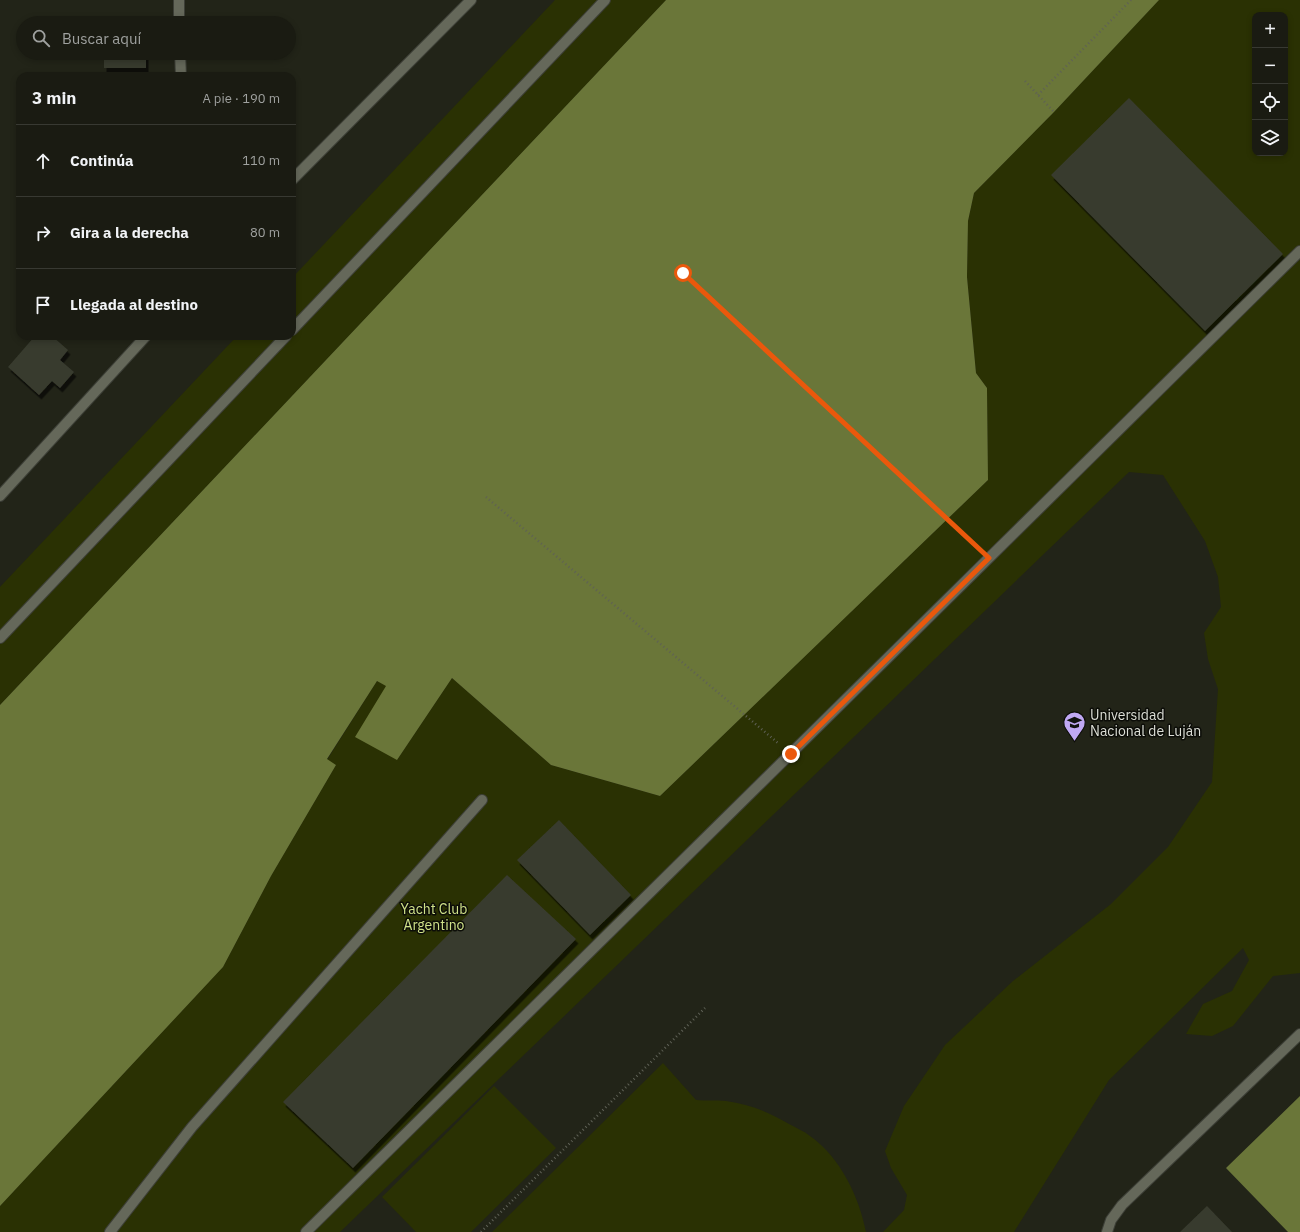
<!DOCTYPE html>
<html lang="es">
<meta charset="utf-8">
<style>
:root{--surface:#1a1b12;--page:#23241b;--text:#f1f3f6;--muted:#9fa19f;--line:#383932}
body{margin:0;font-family:"IBM Plex Sans",sans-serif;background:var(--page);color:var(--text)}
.controls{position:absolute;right:12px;top:12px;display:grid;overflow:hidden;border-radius:8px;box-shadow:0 2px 6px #0003}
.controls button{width:36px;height:36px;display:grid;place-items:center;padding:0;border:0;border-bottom:1px solid var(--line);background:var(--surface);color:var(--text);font:20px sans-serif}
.stop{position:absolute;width:12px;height:12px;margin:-9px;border:3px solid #ea580c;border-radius:50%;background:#fff}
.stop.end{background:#ea580c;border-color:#fff;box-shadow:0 1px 4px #0008}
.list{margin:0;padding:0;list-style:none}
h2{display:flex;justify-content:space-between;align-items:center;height:52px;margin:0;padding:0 16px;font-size:17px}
h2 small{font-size:13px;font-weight:400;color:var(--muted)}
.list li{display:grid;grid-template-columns:26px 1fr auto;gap:12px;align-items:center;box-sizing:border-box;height:72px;padding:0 16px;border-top:1px solid var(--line)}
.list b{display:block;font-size:15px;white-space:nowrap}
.list em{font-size:13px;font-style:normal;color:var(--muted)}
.icon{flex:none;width:22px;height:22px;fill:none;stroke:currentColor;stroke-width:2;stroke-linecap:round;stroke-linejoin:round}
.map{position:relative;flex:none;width:1300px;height:1232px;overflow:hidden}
.search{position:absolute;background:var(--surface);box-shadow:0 2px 6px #0003;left:16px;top:16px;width:280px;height:44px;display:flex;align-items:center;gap:10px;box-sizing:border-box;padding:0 14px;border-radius:22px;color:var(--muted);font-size:15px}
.panel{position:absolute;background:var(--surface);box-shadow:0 2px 6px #0003;left:16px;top:72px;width:280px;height:268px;border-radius:12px}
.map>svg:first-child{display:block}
.green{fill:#2a3103;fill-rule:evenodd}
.water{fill:#6a7639}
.building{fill:#383b2e;filter:url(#shadow)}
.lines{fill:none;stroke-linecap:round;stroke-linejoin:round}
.minor-casing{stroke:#3d3f37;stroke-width:12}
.path{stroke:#5f6156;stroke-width:2.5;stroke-dasharray:1 3;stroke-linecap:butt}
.minor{stroke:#65685a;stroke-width:10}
.route{stroke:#ea580c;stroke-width:5}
.labels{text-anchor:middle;stroke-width:3;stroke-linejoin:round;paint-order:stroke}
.poi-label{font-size:14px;fill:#dddfd7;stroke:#0c0d08;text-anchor:start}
.park-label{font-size:14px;fill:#cfe188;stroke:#0c0d08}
</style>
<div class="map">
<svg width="1300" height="1232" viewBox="0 0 1300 1232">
<defs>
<filter id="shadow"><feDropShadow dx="2.5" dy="4.5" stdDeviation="0" flood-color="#0009"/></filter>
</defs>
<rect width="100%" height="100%" fill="#222418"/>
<path class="green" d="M555,0H666L0,705V587L237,336H292V278Z
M1159,0H1300V973L1273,976L1233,1026L1212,1036L1186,1034L1203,1004L1232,991L1249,960L1243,948L1109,1080L1014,1232H883L904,1210L907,1195L891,1168L885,1151L904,1106L945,1045L1013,981L1111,904L1168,847L1212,782L1218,689L1208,659L1204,633L1221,607L1218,577L1205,541L1163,475L1129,472L340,1232H0V1206L223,967L271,876L336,765L327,760L377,681L387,686L397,760L452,678L551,765L660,796L988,480L987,388L976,373L967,277L968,221L974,193L1054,112ZM1255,15H1285V153H1255Z
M663,1063L696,1100C706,1101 716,1100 726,1101C749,1104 769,1112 789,1124C796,1128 804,1131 810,1136C841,1158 859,1197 866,1232H492Z
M494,1086L556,1148L471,1232H416L382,1197Z"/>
<path class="water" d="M666,0H1159L1054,112L974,193L968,221L967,277L976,373L987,388L988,480L660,796L551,765L452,678L397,760L355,737L386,686L377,681L327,759L336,765L271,876L223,967L0,1206V705Z
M1300,1096V1232H1288L1226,1168Z"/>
<path class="building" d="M104,16H139V23H104Z
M104,53H146V68H104Z
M1129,98L1283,254L1205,331L1051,175Z
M35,336H52L68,350L60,360L74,372L60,388L52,381L39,395L8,367Z
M559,820L631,895L590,935L517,860Z
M507,875L576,939L353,1168L283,1102Z
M1207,1206L1232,1232H1180Z"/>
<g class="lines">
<defs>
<path id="minor" d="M179,0V23
M180,53L181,76
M292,180L471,0
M292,330L605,0
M0,496L146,336
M0,638L286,336
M110,1232L192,1127L482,800
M306,1232L1300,251
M1107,1232L1111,1220L1122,1205L1300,1034"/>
</defs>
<use href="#minor" class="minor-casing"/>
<path class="path" d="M1025,81L1054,112
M1038,95L1131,0
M683,273L977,546
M486,497L778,743
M481,1232L705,1008"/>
<use href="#minor" class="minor"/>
</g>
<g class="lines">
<path class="route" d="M683,273L989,558L791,754"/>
</g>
<defs>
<symbol id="university-pin" viewBox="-11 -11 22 30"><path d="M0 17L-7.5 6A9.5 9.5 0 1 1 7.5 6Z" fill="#c0a8f4" stroke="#0c0d08"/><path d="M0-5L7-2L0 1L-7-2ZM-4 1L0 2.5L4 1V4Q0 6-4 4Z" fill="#111"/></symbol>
</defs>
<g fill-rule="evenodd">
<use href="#university-pin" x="1062" y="710" width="25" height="34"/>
</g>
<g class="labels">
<g class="poi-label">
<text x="1090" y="720">Universidad<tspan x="1090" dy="16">Nacional de Luján</tspan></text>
</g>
<g class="park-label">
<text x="434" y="914">Yacht Club<tspan x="434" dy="16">Argentino</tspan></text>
</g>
</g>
</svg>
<div class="controls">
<button>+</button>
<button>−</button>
<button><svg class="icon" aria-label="locate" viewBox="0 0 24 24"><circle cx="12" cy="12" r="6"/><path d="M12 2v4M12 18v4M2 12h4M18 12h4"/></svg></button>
<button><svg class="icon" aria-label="layers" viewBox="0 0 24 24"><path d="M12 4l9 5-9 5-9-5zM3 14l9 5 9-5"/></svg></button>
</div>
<div class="stop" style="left:683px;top:273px"></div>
<div class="stop end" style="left:791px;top:754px"></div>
<div class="search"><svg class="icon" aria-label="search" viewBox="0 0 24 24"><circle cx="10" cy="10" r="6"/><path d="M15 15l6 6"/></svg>Buscar aquí</div>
<section class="panel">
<h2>3 min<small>A pie · 190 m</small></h2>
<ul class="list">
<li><svg class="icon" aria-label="ahead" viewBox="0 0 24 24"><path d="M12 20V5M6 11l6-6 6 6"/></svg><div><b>Continúa</b></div><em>110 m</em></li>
<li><svg class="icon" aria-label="right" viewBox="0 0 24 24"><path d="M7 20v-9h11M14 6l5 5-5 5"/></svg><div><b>Gira a la derecha</b></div><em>80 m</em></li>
<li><svg class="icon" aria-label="arrive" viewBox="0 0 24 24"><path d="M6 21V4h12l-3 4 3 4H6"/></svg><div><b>Llegada al destino</b></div></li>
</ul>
</section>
</div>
